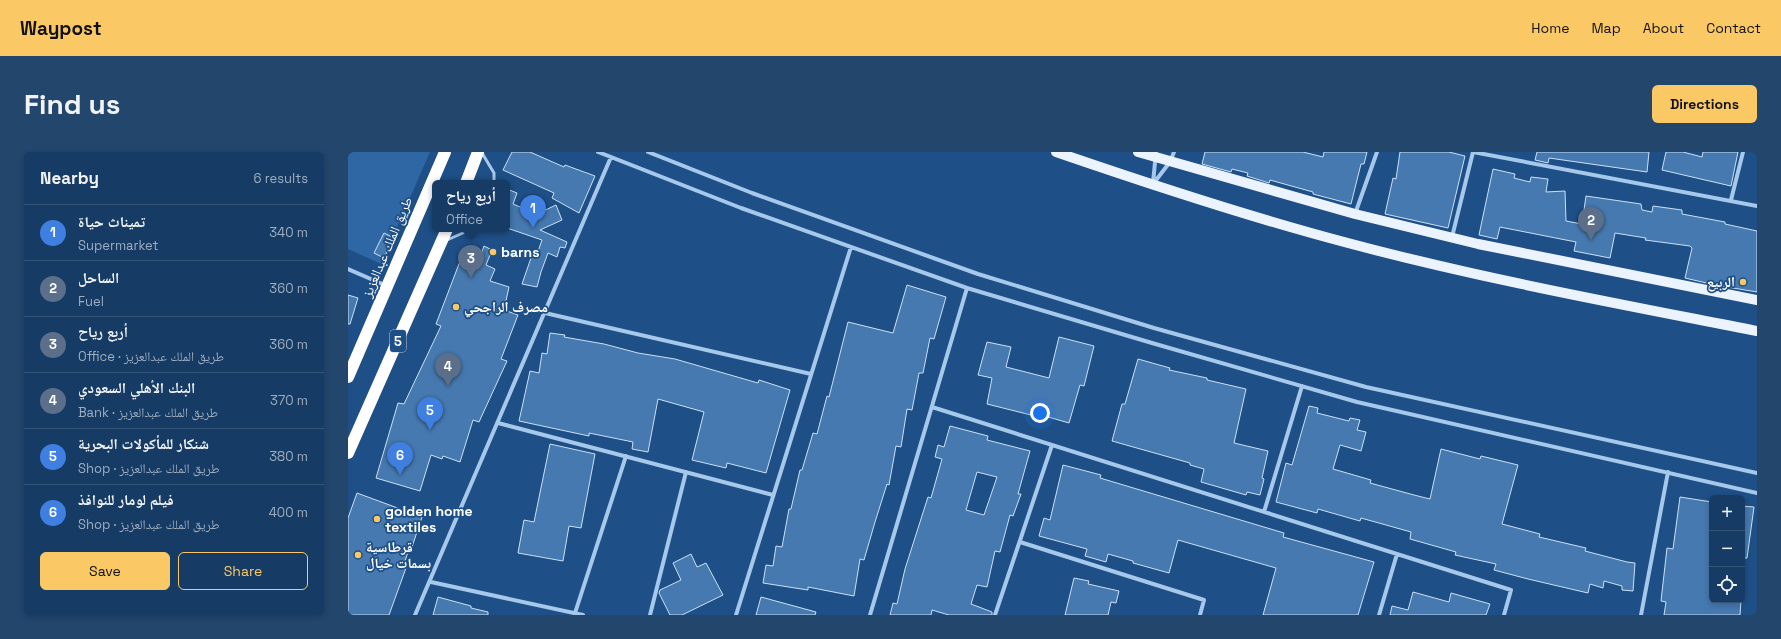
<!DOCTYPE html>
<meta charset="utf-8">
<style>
:root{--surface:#163b64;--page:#23466d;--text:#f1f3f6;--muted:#9eadbf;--line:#355578;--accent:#fac965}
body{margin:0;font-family:"Space Grotesk","Noto Naskh Arabic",sans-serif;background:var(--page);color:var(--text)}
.controls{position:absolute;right:12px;bottom:12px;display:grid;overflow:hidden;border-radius:6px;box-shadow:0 2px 6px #0003}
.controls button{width:36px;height:36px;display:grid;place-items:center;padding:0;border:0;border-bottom:1px solid var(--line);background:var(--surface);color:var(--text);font:20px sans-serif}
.you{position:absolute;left:692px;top:261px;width:14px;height:14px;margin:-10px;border:3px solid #fff;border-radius:50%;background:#1a73e8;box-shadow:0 0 0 6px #1a73e833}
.badge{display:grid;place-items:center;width:26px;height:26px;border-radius:50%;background:var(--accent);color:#fff;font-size:13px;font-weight:700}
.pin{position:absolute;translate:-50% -33px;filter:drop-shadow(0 1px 2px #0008)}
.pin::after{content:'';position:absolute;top:21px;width:14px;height:12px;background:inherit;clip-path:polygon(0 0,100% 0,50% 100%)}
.popup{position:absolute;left:84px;top:28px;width:78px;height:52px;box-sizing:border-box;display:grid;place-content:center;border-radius:6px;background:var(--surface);filter:drop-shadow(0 1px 3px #0005);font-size:13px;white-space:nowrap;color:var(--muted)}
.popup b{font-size:15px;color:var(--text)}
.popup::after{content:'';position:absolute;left:50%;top:100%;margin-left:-8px;border:8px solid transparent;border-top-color:var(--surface)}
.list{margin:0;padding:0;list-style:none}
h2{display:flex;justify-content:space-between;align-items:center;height:52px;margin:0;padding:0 16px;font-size:17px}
h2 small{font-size:13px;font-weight:400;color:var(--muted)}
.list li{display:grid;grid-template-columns:26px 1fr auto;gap:12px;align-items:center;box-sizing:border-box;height:56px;padding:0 16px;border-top:1px solid var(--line)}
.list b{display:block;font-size:15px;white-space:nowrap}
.list p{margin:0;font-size:13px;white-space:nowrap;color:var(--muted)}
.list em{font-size:13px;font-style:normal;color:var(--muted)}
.actions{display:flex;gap:8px;padding:12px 16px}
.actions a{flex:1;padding:9px 0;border:1px solid var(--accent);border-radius:6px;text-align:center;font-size:14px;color:var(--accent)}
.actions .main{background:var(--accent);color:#111}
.icon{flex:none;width:22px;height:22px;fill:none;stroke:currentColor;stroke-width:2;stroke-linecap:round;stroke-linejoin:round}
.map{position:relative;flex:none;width:1409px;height:463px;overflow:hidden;border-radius:6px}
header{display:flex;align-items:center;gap:24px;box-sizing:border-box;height:56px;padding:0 20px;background:var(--accent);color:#111}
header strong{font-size:19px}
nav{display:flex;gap:22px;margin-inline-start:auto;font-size:14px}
.intro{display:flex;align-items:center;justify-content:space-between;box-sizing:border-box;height:96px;padding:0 24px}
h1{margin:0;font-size:28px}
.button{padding:10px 18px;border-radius:6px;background:var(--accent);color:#111;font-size:14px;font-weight:700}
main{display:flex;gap:24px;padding:0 24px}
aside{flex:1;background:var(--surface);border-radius:6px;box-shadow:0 2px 6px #0003}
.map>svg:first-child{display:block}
.green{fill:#2e67a3}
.building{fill:#4679af;stroke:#cbe1f8;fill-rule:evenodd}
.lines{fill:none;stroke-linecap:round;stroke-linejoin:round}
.lane{stroke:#a6c8eb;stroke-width:3}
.street{stroke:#a6c8eb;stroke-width:4}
.primary{stroke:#ebf3fe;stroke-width:10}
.highway{stroke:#fff;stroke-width:12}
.poi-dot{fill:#fac965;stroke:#1e4f86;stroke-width:1.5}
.labels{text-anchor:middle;stroke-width:3.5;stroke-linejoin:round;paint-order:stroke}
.shield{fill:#1e4f86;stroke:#bccadb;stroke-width:1}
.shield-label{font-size:13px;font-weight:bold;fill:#fff}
.street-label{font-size:14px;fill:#fff;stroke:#1e4f86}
.poi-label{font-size:14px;font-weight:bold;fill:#fff;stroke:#1e4f86;text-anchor:start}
</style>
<header>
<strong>Waypost</strong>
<nav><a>Home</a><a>Map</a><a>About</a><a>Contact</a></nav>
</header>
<div class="intro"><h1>Find us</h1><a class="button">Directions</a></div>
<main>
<aside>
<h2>Nearby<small>6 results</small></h2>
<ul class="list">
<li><span class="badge" style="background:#3f7fe0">1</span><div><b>تميناث حياة</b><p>Supermarket</p></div><em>340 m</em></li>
<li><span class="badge" style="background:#5c6f8a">2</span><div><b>الساحل</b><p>Fuel</p></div><em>360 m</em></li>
<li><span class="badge" style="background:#5c6f8a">3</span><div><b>أربع رياح</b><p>Office · طريق الملك عبدالعزيز</p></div><em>360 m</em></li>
<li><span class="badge" style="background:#5c6f8a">4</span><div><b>البنك الأهلي السعودي</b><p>Bank · طريق الملك عبدالعزيز</p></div><em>370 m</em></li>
<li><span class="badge" style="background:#3f7fe0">5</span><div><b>شنكار للمأكولات البحرية</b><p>Shop · طريق الملك عبدالعزيز</p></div><em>380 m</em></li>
<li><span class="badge" style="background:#3f7fe0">6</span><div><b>فيلم لومار للنوافذ</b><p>Shop · طريق الملك عبدالعزيز</p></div><em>400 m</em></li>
</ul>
<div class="actions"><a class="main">Save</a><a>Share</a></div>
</aside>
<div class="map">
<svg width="1409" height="463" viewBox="0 0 1409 463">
<rect width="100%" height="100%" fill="#1e4f86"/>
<path class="green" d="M0,0H82L33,112L0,97Z"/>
<path class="building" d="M164,0H182L216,15L217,13L247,24L231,61L204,46L206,41L155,18Z
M857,0H955L975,5L976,0H1019L1016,12H1013L1003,52L965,42V40L922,28L921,31L899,24L900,21L884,17L883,20L854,12Z
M1052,0H1101L1117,4L1100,76L1037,62L1045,26L1048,27Z
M1189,0H1301L1299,20L1201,6L1200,11L1187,8Z
M1318,0H1335L1354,5L1355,0H1390L1383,34L1314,18Z
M1145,17L1167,22L1166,26L1182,30L1183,25L1200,27L1198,40L1217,39L1218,69L1234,72L1238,44L1293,52L1294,58L1304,60L1305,54L1334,58V62L1377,70V72L1409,79V140L1367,133L1337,126L1344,96L1342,94L1297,88L1298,86L1267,81L1262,106L1226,99L1228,90L1152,75L1149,87L1131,83Z
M159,37L169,41L165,52L189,62L208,53L214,68L192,78L219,90L217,96L212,95L209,105L200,101L193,120L189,135L174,132L184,103L188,105L194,88L159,76Z
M36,81L46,86L36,106L26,101Z
M136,94L144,98L138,113L147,117L142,129L161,135L156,158L170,163L153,207L159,209L131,270L125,268L112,310L95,304L94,307L83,303L72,339L28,326L50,251L56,252L93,174L88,172L114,104L130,110Z
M559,133L598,145L586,187L582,186L575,221H571L564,258L559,257L553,295L548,294L541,333L539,332L527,370L516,408L512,407L506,444L460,435V438L415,431L418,413L425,414L428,394L434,395L441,357H443L452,318H454L465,281L469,282L479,244L481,245L500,170L545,181Z
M0,143L10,146L2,172H0Z
M202,181L217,183L216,185L256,192L290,201L327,207L410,231L411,228L442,238L418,321L379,311L378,316L344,308L356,260L310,247L300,300L284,297L285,290L241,281V284L171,269L182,219L191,221L194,201L199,202Z
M711,185L746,194L736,234L732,233L721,271L683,260V263L639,252L644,226L630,223L639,190L663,195L658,215L701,226Z
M790,207L822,216L821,218L859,226V228L898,237L886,291L920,299L914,326L916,327L912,343L899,340L898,343L853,330L856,317L842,313V311L764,289L774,252H777Z
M961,254L970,256L969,261L1001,269L1002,266L1012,268L1009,278L1018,280L1013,299L992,293L985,317L1023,328L1022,331L1066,343L1082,347L1093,297L1132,307L1133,304L1170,313L1154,372L1192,382L1191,385L1238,396L1237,399L1279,410L1287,411L1285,439L1274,438V434L1256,429L1255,436L1242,432L1240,441L1180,427L1146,418L1148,412L1107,403L1108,400L1062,387L1063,380L1013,366L1012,369L970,357L969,361L928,350L938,311L944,313Z
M602,274L640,284L639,288L682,299L670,342H673L665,364L662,363L652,400L647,399L639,435L629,433L623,452L644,460V463H601L584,458L583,463H542L545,451L549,452L557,417L580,345L583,346L594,307L587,305L590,293L596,295ZM629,320L649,325L636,363L618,358Z
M202,292L247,302L233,376L221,374L215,409L170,401L176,368L186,370Z
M715,313L753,323L752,326L936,381L935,385L1026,410L1010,463H915L928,416L830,388L821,421L785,411V409L760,402L758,410L737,404L739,397L691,384L696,366L702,368Z
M9,341L74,365L63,398L61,397L55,415L58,416L41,463H0V366Z
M1332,345L1364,350V448H1393L1392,463H1316L1318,450L1313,449L1319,396L1325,397Z
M1394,354L1406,355L1399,406H1394Z
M343,402L349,415L358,411L375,443L334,463H322L311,441L312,438L333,428L325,411Z
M726,426L741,429L740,432L771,439L768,451L763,450L760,463H717Z
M1065,440L1101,450L1103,441L1142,452L1138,463H1042L1044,454L1060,458Z
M90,445L123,454V456L140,460V463H85Z
M413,445L468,460L467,463H408Z"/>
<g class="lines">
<path class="lane" d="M134,1L146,21V31
M99,88L124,77"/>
<path class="street" d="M250,0L393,56L619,136L804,191L1009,250L1409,341
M300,0L404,41L630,122L806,176L1018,235L1409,321
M1125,0L1409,54
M805,31L808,0
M805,32L822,10L826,0
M1383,48L1395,0
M1007,62L1029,0
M1104,85L1125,0
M0,117L39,134
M197,161L463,222
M584,255L1163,438L1156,463
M150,271L425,343
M916,360L954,234
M672,390L856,448L852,463
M83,430L235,463
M227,461L278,304
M67,463L263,5
M302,463L338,320
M388,463L503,95
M522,463L619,136
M647,463L704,293
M1031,463L1049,402
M1293,463L1320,320"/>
<path class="primary" d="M708,0C804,33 901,65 1000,91C1135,127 1272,152 1409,179
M790,0L1007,62L1130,92L1409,148"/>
<path class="highway" d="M118,31L130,0
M0,225L97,0
M0,301L99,77"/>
</g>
<g class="poi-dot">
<circle cx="145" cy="100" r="4"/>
<circle cx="1395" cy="130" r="4"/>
<circle cx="108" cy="155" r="4"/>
<circle cx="29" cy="367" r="4"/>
<circle cx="10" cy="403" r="4"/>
</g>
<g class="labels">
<rect class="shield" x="42" y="178" width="16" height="22" rx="3"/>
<g class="shield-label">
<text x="50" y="194">5</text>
</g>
<g class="street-label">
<text transform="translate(39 95) rotate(-67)" y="5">طريق الملك عبدالعزيز</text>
</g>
<g class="poi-label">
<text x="153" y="105">barns</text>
<text x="1387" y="135" text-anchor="end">الربيع</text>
<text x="116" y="160">مصرف الراجحي</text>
<text x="37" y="364">golden home<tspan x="37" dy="16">textiles</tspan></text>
<text x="18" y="400">قرطاسية<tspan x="18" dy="16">بسمات خيال</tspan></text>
</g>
</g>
</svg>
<div class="controls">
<button>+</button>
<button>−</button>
<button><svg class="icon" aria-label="locate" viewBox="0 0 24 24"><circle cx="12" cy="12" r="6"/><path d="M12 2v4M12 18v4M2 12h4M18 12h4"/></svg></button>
</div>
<div class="you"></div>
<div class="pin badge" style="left:185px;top:76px;background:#3f7fe0">1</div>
<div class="pin badge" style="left:1243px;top:88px;background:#5c6f8a">2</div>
<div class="pin badge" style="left:123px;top:126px;background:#5c6f8a">3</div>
<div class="popup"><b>أربع رياح</b>Office</div>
<div class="pin badge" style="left:100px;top:234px;background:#5c6f8a">4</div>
<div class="pin badge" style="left:82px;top:278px;background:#3f7fe0">5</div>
<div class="pin badge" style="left:52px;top:323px;background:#3f7fe0">6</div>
</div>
</main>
